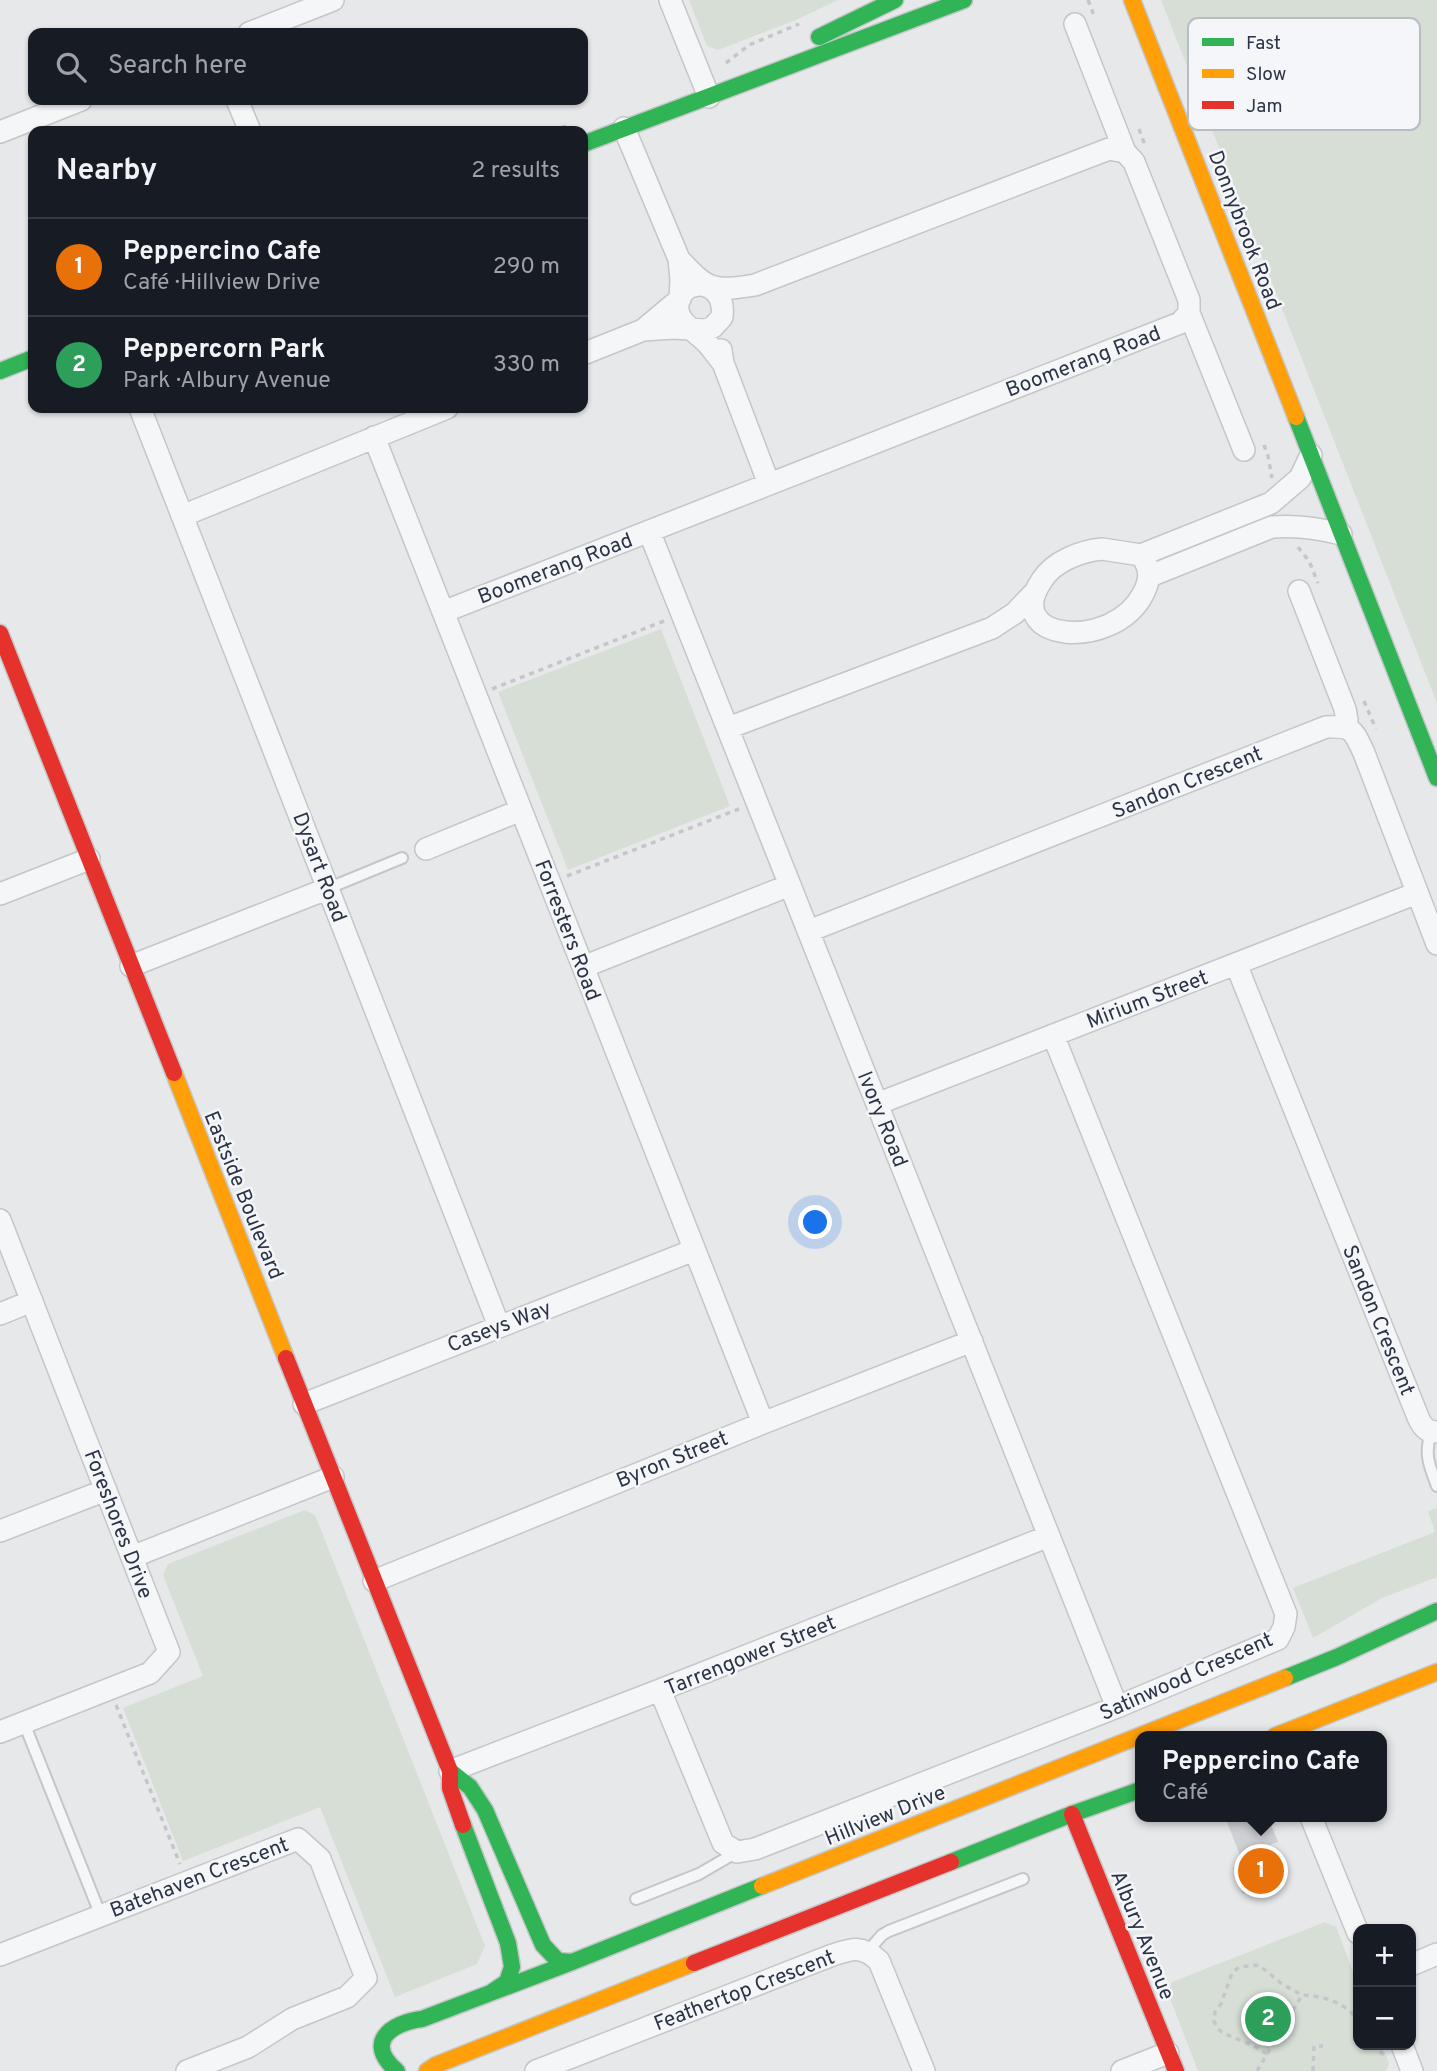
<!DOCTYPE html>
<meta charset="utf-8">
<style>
:root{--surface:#171b24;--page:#242831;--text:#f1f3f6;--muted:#9ea1a6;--line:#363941;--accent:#db2777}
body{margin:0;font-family:Overpass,sans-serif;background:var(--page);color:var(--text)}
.controls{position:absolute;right:21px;bottom:21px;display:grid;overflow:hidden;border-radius:14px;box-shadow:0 2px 5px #0004}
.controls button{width:63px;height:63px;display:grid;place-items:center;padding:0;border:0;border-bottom:2px solid var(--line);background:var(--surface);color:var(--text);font:35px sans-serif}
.you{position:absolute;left:816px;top:1223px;width:24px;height:24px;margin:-18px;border:5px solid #fff;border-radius:50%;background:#1a73e8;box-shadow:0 0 0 10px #1a73e833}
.badge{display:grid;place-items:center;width:46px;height:46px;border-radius:50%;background:var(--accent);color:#fff;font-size:23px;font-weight:700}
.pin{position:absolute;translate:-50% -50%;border:4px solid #fff;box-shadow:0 2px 7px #0006}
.popup{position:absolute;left:1135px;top:1731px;width:252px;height:91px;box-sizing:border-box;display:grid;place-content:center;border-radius:14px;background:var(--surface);filter:drop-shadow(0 2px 5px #0005);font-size:23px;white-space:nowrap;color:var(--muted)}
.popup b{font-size:26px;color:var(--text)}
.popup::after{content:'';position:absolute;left:50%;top:100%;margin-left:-14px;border:14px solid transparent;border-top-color:var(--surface)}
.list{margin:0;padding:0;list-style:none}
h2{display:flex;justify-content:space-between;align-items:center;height:91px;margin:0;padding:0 28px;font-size:30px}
h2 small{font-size:23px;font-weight:400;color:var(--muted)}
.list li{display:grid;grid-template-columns:46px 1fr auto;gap:21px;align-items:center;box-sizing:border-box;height:98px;padding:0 28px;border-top:2px solid var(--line)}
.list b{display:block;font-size:26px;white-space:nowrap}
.list p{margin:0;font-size:23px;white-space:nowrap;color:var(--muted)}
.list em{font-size:23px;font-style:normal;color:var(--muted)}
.icon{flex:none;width:38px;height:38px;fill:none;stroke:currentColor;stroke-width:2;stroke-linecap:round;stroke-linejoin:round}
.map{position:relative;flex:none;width:1437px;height:2071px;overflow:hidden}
.search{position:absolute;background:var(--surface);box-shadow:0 2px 5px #0004;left:28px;top:28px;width:560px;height:77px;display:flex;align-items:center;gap:18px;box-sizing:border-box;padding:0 24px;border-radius:14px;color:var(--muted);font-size:26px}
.panel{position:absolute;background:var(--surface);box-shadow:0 2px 5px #0004;left:28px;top:126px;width:560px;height:287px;border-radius:14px}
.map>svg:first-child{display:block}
.green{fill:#d6ded6}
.building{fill:#ced0d3}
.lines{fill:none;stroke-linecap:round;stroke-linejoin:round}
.lane-casing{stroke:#c4c6c8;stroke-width:14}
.street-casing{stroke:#c4c6c8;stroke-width:24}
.fast-casing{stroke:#c4c6c8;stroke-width:19}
.slow-casing{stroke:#c4c6c8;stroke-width:19}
.jam-casing{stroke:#c4c6c8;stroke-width:19}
.path{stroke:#c5c6ca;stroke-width:3.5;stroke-dasharray:5 5;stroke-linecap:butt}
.lane{stroke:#f5f6f7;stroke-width:10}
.street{stroke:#f5f6f7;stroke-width:21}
.fast{stroke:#30b455;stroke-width:16}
.slow{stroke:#ff9f0a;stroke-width:16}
.jam{stroke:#e5322d;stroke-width:16}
.labels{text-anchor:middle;stroke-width:5;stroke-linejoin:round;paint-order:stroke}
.street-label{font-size:21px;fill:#2b3445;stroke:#f4f6f9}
.key{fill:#f4f6f9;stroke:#b8bcc3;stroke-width:2}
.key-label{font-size:19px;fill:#2b3445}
</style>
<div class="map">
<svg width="1437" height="2071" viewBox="0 0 1437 2071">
<rect width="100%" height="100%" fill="#e6e8ea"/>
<path class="green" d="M689,0H838L796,20L718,50L707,46Z
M1161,0H1437V703Z
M661,629L730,806L568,870L498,692Z
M1437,1508V1577L1382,1598L1313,1638L1293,1588L1435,1532L1428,1511Z
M305,1510L315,1515L485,1946L477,1964L395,1997L320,1807L183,1861L123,1708L203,1676L163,1575L168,1564Z
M1325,1922L1336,1927L1358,1984V2045H1382L1389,2063L1386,2071H1198L1168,1993L1172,1982Z"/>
<path class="building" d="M1225,1817H1268L1278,1842L1264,1847L1277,1881L1243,1894L1233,1868L1243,1863Z"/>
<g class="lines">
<defs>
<path id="lane" d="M329,888L402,858
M1431,1432C1424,1454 1429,1465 1437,1486
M24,1723L101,1916
M636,1899L699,1874L737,1852
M868,1951L882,1935L889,1931L1023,1879"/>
<path id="street" d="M670,0L709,97
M1075,24L1125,152
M249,33L333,0
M237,100L250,131
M0,132L81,100
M1189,313L1244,450
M643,330L673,328L706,330L713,327L722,317C727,279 683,275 678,304C675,321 695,331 706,342C712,348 717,356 723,363
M721,350L723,363L769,484
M583,354L643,330L680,299L681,280L679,259L624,128
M140,408L499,1326
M374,437L763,1423
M182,516L447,408
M649,531L1117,1707
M1102,549L1141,555C1151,569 1151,579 1143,594C1113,652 1000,642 1042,580C1054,561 1081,551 1102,549Z
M1141,555L1271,503L1300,478L1311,455
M1150,576L1272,527C1296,525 1318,528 1341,534
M1299,591L1345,709L1347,720L1345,726
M443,612L1180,323L1189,313V300L1134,162L1125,152L1109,149L755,285C713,292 707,290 679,259
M728,728L992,628L1015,613L1033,594
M426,849L521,810
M0,894L89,859
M809,931L1326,727C1354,726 1353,730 1364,753L1437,944
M1236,964L1418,1417C1422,1426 1426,1432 1437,1432
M131,966L329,888
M583,967L790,885
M877,1104L1417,893
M0,1220L169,1652L150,1673L0,1732
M0,1314L32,1301
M304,1404L694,1250
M0,1531L106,1490
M132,1557L333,1477
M374,1581L763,1423L972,1341
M660,1690L723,1843L737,1852L755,1849L1117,1707L1278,1639L1284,1627L1286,1614L1053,1035
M450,1771L660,1690L1049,1536
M1311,1817L1358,1933
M0,1955L298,1839L320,1859L366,1978L347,1997L292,2019L248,2047L187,2071
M1411,1965L1437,1954
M1402,2045L1412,2071
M536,2071L830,1956C851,1949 861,1944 879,1961L924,2071
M1122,2071L1168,2053"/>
<path id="fast" d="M819,37L895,0
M583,144L964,0
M0,371L33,358
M1296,417L1437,778
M1285,1678L1337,1657L1437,1611
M450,1771L470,1787L485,1810L543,1945L558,1961L572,1962
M463,1825L508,1943L512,1967L507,1982L492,1992
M951,1862L1072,1814L1140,1790
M397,2071C364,2043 390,2023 422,2019L572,1962L762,1886"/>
<path id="slow" d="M1132,0L1296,417
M174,1073L286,1358
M1275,1736L1437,1672
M762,1886L1285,1678
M427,2071L436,2065L694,1963"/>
<path id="jam" d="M0,633L174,1073
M286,1358L450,1771V1788L463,1825
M1072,1814L1176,2071
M694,1963L951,1862"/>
</defs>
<use href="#lane" class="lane-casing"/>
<use href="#street" class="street-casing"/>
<use href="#fast" class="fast-casing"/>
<use href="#slow" class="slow-casing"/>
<use href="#jam" class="jam-casing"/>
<path class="path" d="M1088,0L1095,18
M726,63L749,45L799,24
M1139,129L1145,145
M552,131L566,126
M1264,445L1268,456L1272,478
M1298,547L1309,561L1318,583
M492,689L664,621
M1364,701L1376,729
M567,876L739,809
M116,1705L180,1864
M1372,2045L1384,2055
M1267,2054L1254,2046L1223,2033L1217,2028L1214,2021L1215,2012L1221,2004L1232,1973L1239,1967L1259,1965L1282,1984L1302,1995
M1257,2071L1302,1995C1323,1996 1345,2002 1358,2020
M1313,2071L1314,2046H1323"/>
<use href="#lane" class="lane"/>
<use href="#street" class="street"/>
<use href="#fast" class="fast"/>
<use href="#slow" class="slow"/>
<use href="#jam" class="jam"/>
</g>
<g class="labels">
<g class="street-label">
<text transform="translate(1245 230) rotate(69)" y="7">Donnybrook Road</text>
<text transform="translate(1083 361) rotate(-21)" y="7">Boomerang Road</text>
<text transform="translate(555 568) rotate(-21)" y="7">Boomerang Road</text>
<text transform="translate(1187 782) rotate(-22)" y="7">Sandon Crescent</text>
<text transform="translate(320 867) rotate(69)" y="7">Dysart Road</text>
<text transform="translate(568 930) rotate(69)" y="7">Forresters Road</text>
<text transform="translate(1147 999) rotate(-21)" y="7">Mirium Street</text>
<text transform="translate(883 1119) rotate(68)" y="7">Ivory Road</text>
<text transform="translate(244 1195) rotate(68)" y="7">Eastside Boulevard</text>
<text transform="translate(1379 1320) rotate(68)" y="7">Sandon Crescent</text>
<text transform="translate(499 1326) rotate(-21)" y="7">Caseys Way</text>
<text transform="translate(672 1459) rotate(-22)" y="7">Byron Street</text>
<text transform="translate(119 1524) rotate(69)" y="7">Foreshores Drive</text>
<text transform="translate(750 1655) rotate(-22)" y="7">Tarrengower Street</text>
<text transform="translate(1186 1676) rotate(-24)" y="7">Satinwood Crescent</text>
<text transform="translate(885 1815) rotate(-22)" y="7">Hillview Drive</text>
<text transform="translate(199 1877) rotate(-21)" y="7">Batehaven Crescent</text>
<text transform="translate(1143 1935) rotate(68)" y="7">Albury Avenue</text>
<text transform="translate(744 1990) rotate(-21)" y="7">Feathertop Crescent</text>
</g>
</g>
<rect x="1188" y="18" width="232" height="112" rx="10" class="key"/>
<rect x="1202" y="38" width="32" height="8" fill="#30b455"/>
<rect x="1202" y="69" width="32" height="9" fill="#ff9f0a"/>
<rect x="1202" y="101" width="32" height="8" fill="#e5322d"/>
<g class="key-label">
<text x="1246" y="49">Fast</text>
<text x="1246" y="80">Slow</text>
<text x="1246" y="112">Jam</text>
</g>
</svg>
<div class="controls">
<button>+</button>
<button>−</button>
</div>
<div class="you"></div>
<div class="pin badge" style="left:1261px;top:1871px;background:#e8710a">1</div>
<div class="popup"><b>Peppercino Cafe</b>Café</div>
<div class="pin badge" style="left:1268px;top:2019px;background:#2e9e5b">2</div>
<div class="search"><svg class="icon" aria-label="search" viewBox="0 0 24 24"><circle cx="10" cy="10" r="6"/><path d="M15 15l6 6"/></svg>Search here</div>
<section class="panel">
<h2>Nearby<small>2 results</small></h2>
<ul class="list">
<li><span class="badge" style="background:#e8710a">1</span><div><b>Peppercino Cafe</b><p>Café · Hillview Drive</p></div><em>290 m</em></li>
<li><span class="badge" style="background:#2e9e5b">2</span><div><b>Peppercorn Park</b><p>Park · Albury Avenue</p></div><em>330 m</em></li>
</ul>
</section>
</div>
